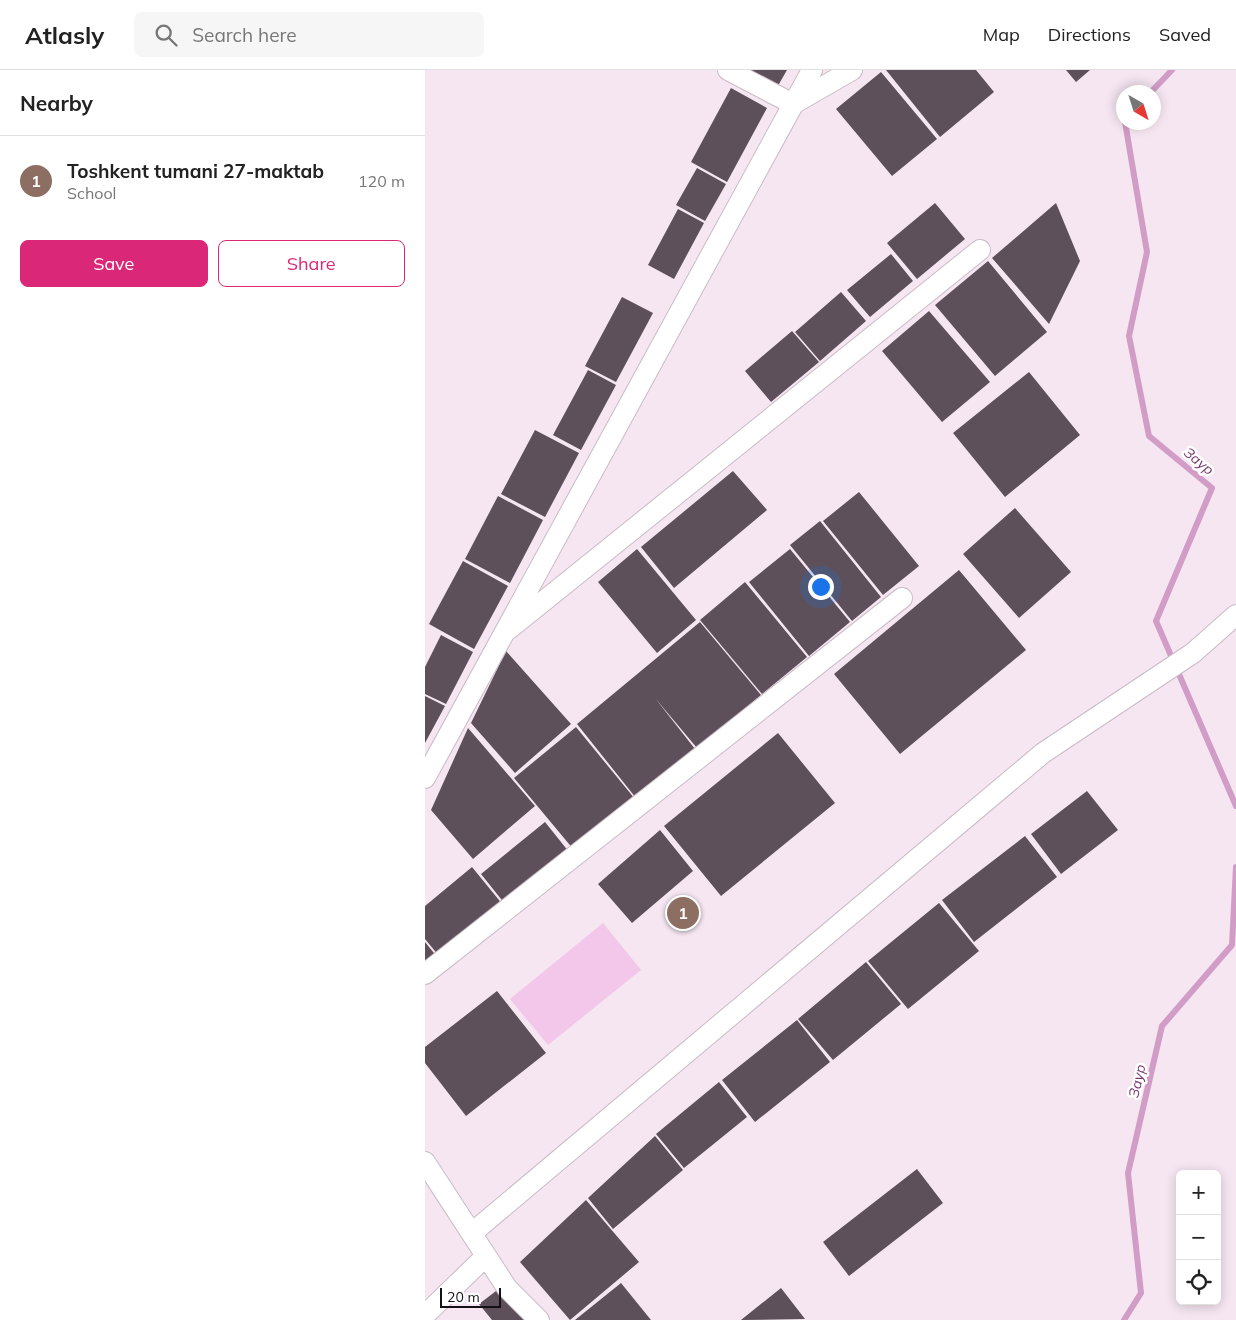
<!DOCTYPE html>
<meta charset="utf-8">
<style>
:root{--surface:#fff;--page:#f6f6f6;--text:#222;--muted:#767676;--line:#e0e0e0;--accent:#db2777}
body{margin:0;font-family:Mulish,sans-serif;background:var(--page);color:var(--text)}
.controls{position:absolute;right:15px;bottom:15px;display:grid;overflow:hidden;border-radius:8px;box-shadow:0 2px 12px #0003}
.controls button{width:45px;height:45px;display:grid;place-items:center;padding:0;border:0;border-bottom:1px solid var(--line);background:var(--surface);color:var(--text);font:25px sans-serif}
.compass{position:absolute;left:691px;top:15px;width:45px;height:45px;border-radius:50%;background:var(--surface);box-shadow:0 2px 12px #0003;rotate:141deg}
.scale{position:absolute;left:15px;bottom:12px;width:61px;box-sizing:border-box;padding-left:5px;border:2px solid #151014;border-top:0;font-size:14px;line-height:18px;white-space:nowrap;color:#151014;-webkit-text-stroke:4px #fff;paint-order:stroke}
.you{position:absolute;left:395px;top:516px;width:18px;height:18px;margin:-12px;border:4px solid #fff;border-radius:50%;background:#1a73e8;box-shadow:0 0 0 8px #1a73e833}
.badge{display:grid;place-items:center;width:32px;height:32px;border-radius:50%;background:var(--accent);color:#fff;font-size:16px;font-weight:700}
.pin{position:absolute;translate:-50% -50%;border:2px solid #fff;box-shadow:0 1px 5px #0006}
.list{margin:0;padding:0;list-style:none}
h2{display:flex;justify-content:space-between;align-items:center;height:65px;margin:0;padding:0 20px;font-size:21px}
h2 small{font-size:16px;font-weight:400;color:var(--muted)}
.list li{display:grid;grid-template-columns:32px 1fr auto;gap:15px;align-items:center;box-sizing:border-box;height:90px;padding:0 20px;border-top:1px solid var(--line)}
.list b{display:block;font-size:19px;white-space:nowrap}
.list p{margin:0;font-size:16px;white-space:nowrap;color:var(--muted)}
.list em{font-size:16px;font-style:normal;color:var(--muted)}
.actions{display:flex;gap:10px;padding:15px 20px}
.actions a{flex:1;padding:11px 0;border:1px solid var(--accent);border-radius:8px;text-align:center;font-size:18px;color:var(--accent)}
.actions .main{background:var(--accent);color:#fff}
.icon{flex:none;width:28px;height:28px;fill:none;stroke:currentColor;stroke-width:2;stroke-linecap:round;stroke-linejoin:round}
.map{position:relative;flex:none;width:811px;height:1250px;overflow:hidden}
header{display:flex;align-items:center;gap:30px;box-sizing:border-box;height:70px;padding:0 25px;background:var(--surface);border-bottom:1px solid var(--line)}
header strong{font-size:24px}
nav{display:flex;gap:28px;margin-inline-start:auto;font-size:18px}
.search{width:350px;height:45px;background:var(--page);display:flex;align-items:center;gap:12px;box-sizing:border-box;padding:0 18px;border-radius:8px;color:var(--muted);font-size:19px}
main{display:flex}
aside{flex:1;background:var(--surface)}
.map>svg:first-child{display:block}
.green{fill:#f3c7ea}
.lines{fill:none;stroke-linecap:round;stroke-linejoin:round}
.stream{stroke:#d19cc6;stroke-width:6}
.building{fill:#5d505a}
.street-casing{stroke:#cabbc7;stroke-width:22}
.street{stroke:#fff;stroke-width:20}
.labels{text-anchor:middle;stroke-width:5;stroke-linejoin:round;paint-order:stroke}
.water-label{font-size:14px;font-style:italic;fill:#76376d;stroke:#fff}
</style>
<header>
<strong>Atlasly</strong>
<div class="search"><svg class="icon" aria-label="search" viewBox="0 0 24 24"><circle cx="10" cy="10" r="6"/><path d="M15 15l6 6"/></svg>Search here</div>
<nav><a>Map</a><a>Directions</a><a>Saved</a></nav>
</header>
<main>
<aside>
<h2>Nearby<small></small></h2>
<ul class="list">
<li><span class="badge" style="background:#8d6e63">1</span><div><b>Toshkent tumani 27-maktab</b><p>School</p></div><em>120 m</em></li>
</ul>
<div class="actions"><a class="main">Save</a><a>Share</a></div>
</aside>
<div class="map">
<svg width="811" height="1250" viewBox="0 0 811 1250">
<rect width="100%" height="100%" fill="#f5e6f2"/>
<path class="green" d="M178,853L216,900L123,975L85,929Z"/>
<g class="lines">
<path class="stream" d="M726,22L747,0
M700,52L722,182L704,266L724,366L787,418L731,551L811,736
M699,1250L716,1223L703,1103L737,956L807,875L811,797"/>
</g>
<path class="building" d="M311,0H362L350,21Z
M461,0H551L569,22L515,67Z
M641,0H665L651,12Z
M456,2L512,69L467,106L411,39Z
M306,18L342,38L302,112L266,92Z
M272,98L301,114L280,151L251,135Z
M510,133L540,169L492,209L462,173Z
M631,133L655,191L624,254L567,188Z
M253,139L279,153L249,209L223,195Z
M466,184L488,211L445,247L422,220Z
M563,191L622,262L570,306L510,235Z
M416,222L441,251L395,291L370,262Z
M197,227L228,243L191,312L160,296Z
M504,241L565,312L517,352L457,281Z
M367,261L394,292L346,332L320,301Z
M163,300L191,315L156,380L128,365Z
M604,302L655,365L580,427L528,363Z
M110,360L154,383L120,447L76,424Z
M308,401L342,440L249,518L216,477Z
M434,422L494,496L458,525L398,451Z
M73,426L118,450L85,513L40,489Z
M590,438L646,502L594,548L538,484Z
M395,451L456,527L427,551L365,475Z
M212,479L271,550L232,583L173,512Z
M365,479L425,552L384,586L324,512Z
M38,491L83,516L49,579L4,554Z
M534,500L601,580L475,684L409,604Z
M320,512L382,587L337,624L275,550Z
M275,552L336,625L272,678L230,628L270,679L211,728L152,654Z
M16,565L48,582L21,634L0,624V597Z
M81,581L146,654L90,703L46,653Z
M0,626L20,636L0,673Z
M151,657L210,729L149,780L89,708Z
M43,658L110,736L48,789L6,740Z
M353,663L410,733L296,826L239,756Z
M662,721L693,760L636,804L606,764Z
M120,752L144,782L80,834L56,804Z
M235,760L268,801L207,853L173,814Z
M600,766L632,807L549,872L517,830Z
M47,797L78,835L14,886L0,869V836Z
M514,833L554,881L483,939L443,891Z
M0,872L13,888L0,898Z
M441,892L476,934L408,990L373,949Z
M72,921L121,983L41,1046L0,993V977Z
M372,950L405,992L330,1052L297,1010Z
M294,1012L322,1047L259,1098L231,1064Z
M230,1066L258,1100L188,1159L163,1128Z
M492,1099L518,1133L424,1206L398,1172Z
M161,1130L214,1192L145,1250L95,1192Z
M196,1213L226,1250H150Z
M75,1218L101,1250H67L54,1234Z
M356,1218L380,1249L316,1250Z"/>
<g class="lines">
<defs>
<path id="street" d="M303,0L368,34L427,0
M84,559L555,180
M0,708L387,0
M0,904L477,528
M0,1092L82,1218L114,1250
M47,1163L618,683L768,583L811,545
M0,1245L61,1186"/>
</defs>
<use href="#street" class="street-casing"/>
<use href="#street" class="street"/>
</g>
<g class="labels">
<g class="water-label">
<text transform="translate(774 391) rotate(40)" y="5">Заур</text>
<text transform="translate(712 1011) rotate(-77)" y="5">Заур</text>
</g>
</g>
</svg>
<div class="controls">
<button>+</button>
<button>−</button>
<button><svg class="icon" aria-label="locate" viewBox="0 0 24 24"><circle cx="12" cy="12" r="6"/><path d="M12 2v4M12 18v4M2 12h4M18 12h4"/></svg></button>
</div>
<svg class="compass" viewBox="-18 -18 36 36"><path d="M0-13l5 13h-10z" fill="#e53935"/><path d="M0 13l5-13h-10z" fill="#767676"/></svg>
<div class="scale">20 m</div>
<div class="you"></div>
<div class="pin badge" style="left:258px;top:843px;background:#8d6e63">1</div>
</div>
</main>
